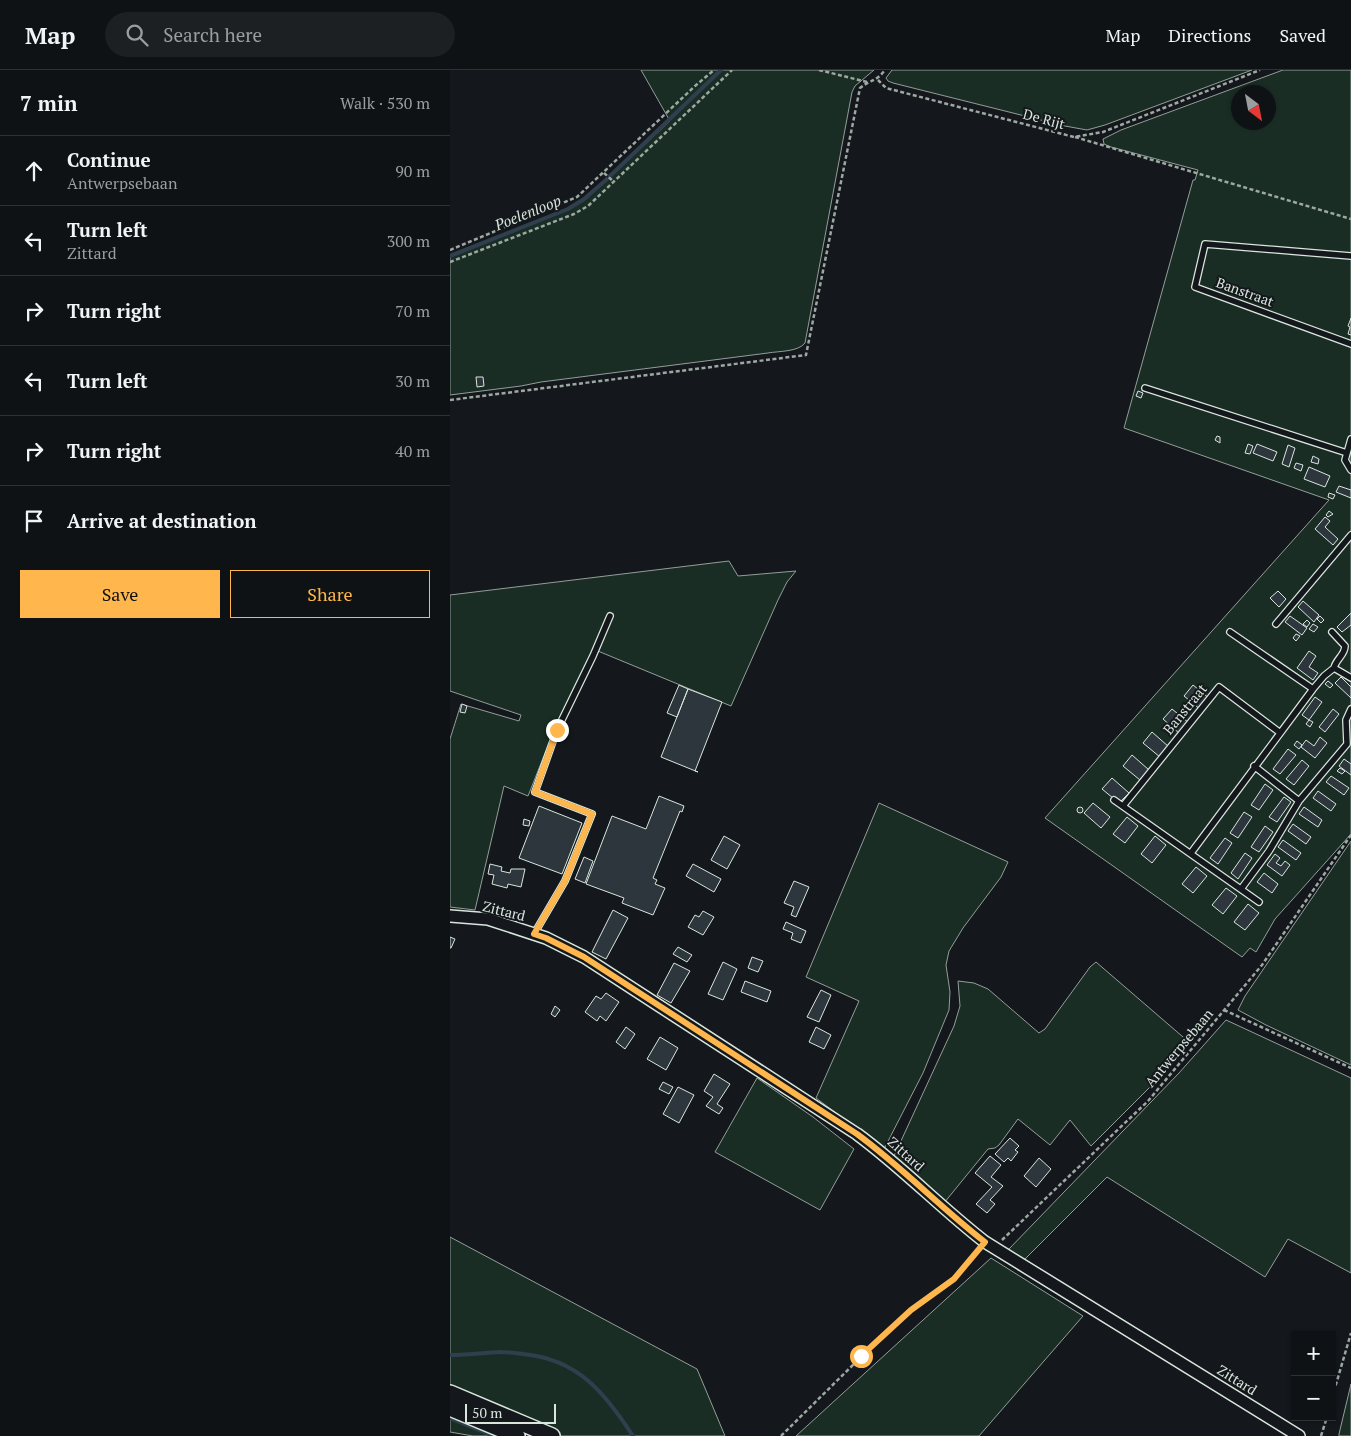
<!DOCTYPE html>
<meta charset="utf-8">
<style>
:root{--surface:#0f1215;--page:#1d2022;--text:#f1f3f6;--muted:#9b9ea0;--line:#2f3234;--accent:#ffb74d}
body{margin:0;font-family:"PT Serif",serif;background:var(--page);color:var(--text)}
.controls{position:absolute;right:15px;bottom:15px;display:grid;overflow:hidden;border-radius:0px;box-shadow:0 1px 4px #0004}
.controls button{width:45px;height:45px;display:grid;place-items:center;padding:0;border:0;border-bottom:1px solid var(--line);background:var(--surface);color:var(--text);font:25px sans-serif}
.compass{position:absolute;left:781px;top:15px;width:45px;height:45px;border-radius:50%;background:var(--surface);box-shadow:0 1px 4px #0004;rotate:148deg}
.scale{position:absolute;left:15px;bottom:12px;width:91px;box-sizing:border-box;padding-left:5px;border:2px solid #d8e6dc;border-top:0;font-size:14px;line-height:18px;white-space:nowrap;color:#d8e6dc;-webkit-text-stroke:4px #14181c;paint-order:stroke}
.stop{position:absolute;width:15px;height:15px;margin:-11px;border:4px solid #ffb74d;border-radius:50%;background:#fff}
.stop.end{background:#ffb74d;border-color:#fff;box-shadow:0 1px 5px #0008}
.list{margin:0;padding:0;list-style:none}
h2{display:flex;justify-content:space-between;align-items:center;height:65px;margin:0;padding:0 20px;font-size:21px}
h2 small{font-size:16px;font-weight:400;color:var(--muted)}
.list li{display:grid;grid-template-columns:32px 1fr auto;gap:15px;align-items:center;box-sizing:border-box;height:70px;padding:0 20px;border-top:1px solid var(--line)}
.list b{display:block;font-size:19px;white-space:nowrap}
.list p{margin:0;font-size:16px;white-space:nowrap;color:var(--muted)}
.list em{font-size:16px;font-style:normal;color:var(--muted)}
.actions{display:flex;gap:10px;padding:15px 20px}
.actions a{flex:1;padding:11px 0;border:1px solid var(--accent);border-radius:0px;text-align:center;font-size:18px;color:var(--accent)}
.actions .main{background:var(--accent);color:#111}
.icon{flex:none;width:28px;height:28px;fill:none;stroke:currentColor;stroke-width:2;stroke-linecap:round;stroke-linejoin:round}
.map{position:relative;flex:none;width:901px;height:1366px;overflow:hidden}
header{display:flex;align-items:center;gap:30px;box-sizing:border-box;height:70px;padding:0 25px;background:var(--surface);border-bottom:1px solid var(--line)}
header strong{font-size:24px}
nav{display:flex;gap:28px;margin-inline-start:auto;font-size:18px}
.search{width:350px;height:45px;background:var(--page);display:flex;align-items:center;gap:12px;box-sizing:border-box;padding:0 18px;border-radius:28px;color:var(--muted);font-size:19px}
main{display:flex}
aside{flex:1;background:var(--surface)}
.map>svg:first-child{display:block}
.green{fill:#1a2d24;stroke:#939e99;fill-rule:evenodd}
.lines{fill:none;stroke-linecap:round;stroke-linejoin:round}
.stream{stroke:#2f3f4d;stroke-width:4}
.building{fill:#2c363c;stroke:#d8e6dc}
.service-casing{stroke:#d8e6dc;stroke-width:8}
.minor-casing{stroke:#d8e6dc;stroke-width:14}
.secondary-casing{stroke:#d8e6dc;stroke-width:18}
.path{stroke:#9da8a2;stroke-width:2.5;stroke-dasharray:4 2.5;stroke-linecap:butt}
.service{stroke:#14181c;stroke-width:5.5}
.minor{stroke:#14181c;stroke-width:11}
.secondary{stroke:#14181c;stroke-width:15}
.route{stroke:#ffb74d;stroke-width:6}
.labels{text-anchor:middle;stroke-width:4;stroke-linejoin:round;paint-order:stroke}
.street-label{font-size:14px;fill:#d8e6dc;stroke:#14181c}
.water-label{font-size:15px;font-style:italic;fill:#d8e6dc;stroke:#14181c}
</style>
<header>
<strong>Map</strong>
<div class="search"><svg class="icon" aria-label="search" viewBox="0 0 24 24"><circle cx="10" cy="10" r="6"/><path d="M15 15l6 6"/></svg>Search here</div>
<nav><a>Map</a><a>Directions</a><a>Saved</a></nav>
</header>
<main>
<aside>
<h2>7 min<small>Walk · 530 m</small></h2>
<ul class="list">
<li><svg class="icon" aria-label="ahead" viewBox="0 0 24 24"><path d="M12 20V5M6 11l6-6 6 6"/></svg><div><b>Continue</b><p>Antwerpsebaan</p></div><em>90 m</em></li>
<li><svg class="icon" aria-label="left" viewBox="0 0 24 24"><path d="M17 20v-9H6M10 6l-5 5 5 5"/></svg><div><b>Turn left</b><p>Zittard</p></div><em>300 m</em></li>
<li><svg class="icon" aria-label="right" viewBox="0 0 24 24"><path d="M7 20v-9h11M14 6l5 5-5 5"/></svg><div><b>Turn right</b></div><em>70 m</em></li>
<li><svg class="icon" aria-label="left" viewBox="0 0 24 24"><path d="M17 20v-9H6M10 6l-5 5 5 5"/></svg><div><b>Turn left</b></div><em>30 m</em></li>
<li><svg class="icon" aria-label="right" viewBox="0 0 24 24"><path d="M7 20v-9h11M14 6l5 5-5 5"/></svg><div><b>Turn right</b></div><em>40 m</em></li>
<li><svg class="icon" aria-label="arrive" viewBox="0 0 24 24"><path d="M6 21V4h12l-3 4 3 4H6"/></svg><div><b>Arrive at destination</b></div></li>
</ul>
<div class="actions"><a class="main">Save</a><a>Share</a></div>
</aside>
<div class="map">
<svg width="901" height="1366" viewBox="0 0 901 1366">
<rect width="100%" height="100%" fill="#14181c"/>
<path class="green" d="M191,0H424L405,16L402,22L355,273C348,282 329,281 318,283L91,312L71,316L0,325V187L117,140L135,130L220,51Z
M442,0H802L655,55L637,60L615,56L443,13L438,11L436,8Z
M833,0H901V764L825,849L806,882L800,878L792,887L595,748L879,430L674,358L743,110H745L748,100L661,77L654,74L653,69L671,60ZM788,22H818V52H788Z
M279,491L288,506L346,501L337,512L328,530L281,636L143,579L107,653L78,726L54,716L25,840L0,837V669L11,634L69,651L71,645L0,621V525Z
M429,733L558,792L551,807L513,858L499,881L496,895L500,922L499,940L473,1003L434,1079L366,1028L409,931L356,907Z
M901,771V995L816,955L788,940L795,926Z
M646,892L740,973L713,1004L641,1076L620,1050L600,1075L568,1049L549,1075L545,1078L538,1079L494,1133L444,1086L504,956L510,936L508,911L524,913L538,919L589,963L595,959L640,897Z
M776,950L901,1008V1203L838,1169L815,1207L657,1107L573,1191L558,1180L729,1003Z
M307,1008L363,1047L404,1079L370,1140L265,1082Z
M0,1167L247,1299L275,1366H110L0,1319Z
M541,1188L633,1246L529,1366H346Z
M901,1314V1366H889V1364Z
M0,1342L59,1366H23L0,1362Z"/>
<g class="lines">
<path class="stream" d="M160,106L271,0
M0,186L118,139L134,129L157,109
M0,1285C17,1285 33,1283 50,1282C58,1282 66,1283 73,1284C128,1289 155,1323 183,1366
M0,1348L44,1366"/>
</g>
<path class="building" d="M901,248V265L898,264L900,257L898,256Z
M26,307H33L34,316L27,317Z
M688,321L693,323L691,328L686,326Z
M767,366L770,367V373L765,370Z
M798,374L803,376L800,384L795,383Z
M807,374L827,382L823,391L803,383Z
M838,375L845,378L839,397L832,394Z
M863,386L869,389L868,394L861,392Z
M846,393L853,395L851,401L844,398Z
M859,397L880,406L875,417L854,409Z
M889,416L901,420V428L886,422Z
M879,423L885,425L883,429L878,427Z
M879,441L883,444L878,447L876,445Z
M875,447L880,451L875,457L888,469L883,475L865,459Z
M828,521L836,529L829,537L820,528Z
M853,531L869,545L864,552L848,537Z
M901,543V555L892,562L887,557Z
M840,546L857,558L852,565L835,552Z
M870,546L874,550L871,553L867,549Z
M857,550L860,553L857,557L853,554Z
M863,554L868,557L864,562L859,559Z
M846,564L850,566L846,571L843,568Z
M859,581L866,586L859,597L868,603L863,610L847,598Z
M891,607L901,617V628L885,613Z
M878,611L883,615L880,618L875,614Z
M229,615L238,619L227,647L217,643Z
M743,615L760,629L751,640L734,626Z
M238,619L272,632L245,701L248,702L211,687Z
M865,627L872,632L859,650L852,645Z
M12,634L17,636L15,643L10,642Z
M722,639L739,653L730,664L713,649Z
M883,639L889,644L875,662L869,657Z
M859,650L863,652L860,657L856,654Z
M702,662L719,677L710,687L693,673Z
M870,667L877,673L865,688L851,677L856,670L864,676Z
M847,671L852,675L849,679L844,675Z
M838,679L846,685L830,704L823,699Z
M682,685L699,700L690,710L673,696Z
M894,689L901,694V705L889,696Z
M852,690L859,696L844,715L836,709Z
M890,698L895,701L892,704L887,701Z
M881,706L899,718L894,725L876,712Z
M662,708L679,723L669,733L652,719Z
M815,714L823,720L809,740L801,735Z
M868,721L886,734L881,741L863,728Z
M209,726L234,736L232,742L230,741L203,808L207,810L205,814L215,818L203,845L172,833L174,828L136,814L162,746L196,759Z
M834,727L841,732L827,752L819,747Z
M643,733L660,747L651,758L634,743Z
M89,736L132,753L112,804L69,788Z
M627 740a3 3 0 1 1 6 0a3 3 0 1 1-6 0Z
M854,737L872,750L868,757L849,744Z
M794,742L802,747L788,768L780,763Z
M677,747L688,756L675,773L663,764Z
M74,749L80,751L79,756L73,755Z
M843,754L861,767L856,774L838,761Z
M815,756L823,762L809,782L801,777Z
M274,766L290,775L277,799L261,790Z
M705,766L716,775L702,793L691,784Z
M775,768L782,773L768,794L760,788Z
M833,770L851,783L846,790L828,777Z
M795,783L802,788L788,809L781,803Z
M825,784L830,788L826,793L831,796L835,791L840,795L832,806L817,795Z
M134,787L143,791L135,813L125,809Z
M40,794L52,797L51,801L60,803L61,799H75L71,817L58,814L57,818L42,814L44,805L38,804Z
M243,794L271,809L264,822L236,806Z
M746,797L757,806L743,823L732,814Z
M814,803L828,814L822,823L807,812Z
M344,811L359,817L346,847L341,845L344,837L334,833Z
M776,818L787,826L773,844L762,835Z
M798,834L809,843L795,860L784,852Z
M163,840L178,848L156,889L142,882Z
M253,841L264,847L253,865L238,857L245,845L249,847Z
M336,852L356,861L351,873L341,869L343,863L333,859Z
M0,867L5,869L1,878H0Z
M228,877L242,885L237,892L223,884Z
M302,887L313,891L308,902L298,898Z
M273,892L287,899L273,930L258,924Z
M224,893L240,901L221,933L207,925Z
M295,911L321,921L317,932L291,922Z
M371,920L381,925L369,952L357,947Z
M156,923L169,932L156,951L150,946L147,951L135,942L146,926L151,929Z
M105,936L110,940L105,947L101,944Z
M176,957L185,964L175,979L166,972Z
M366,957L381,965L374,979L359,972Z
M210,967L228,978L216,1000L197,989Z
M264,1004L280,1014L267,1034L273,1038L269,1044L256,1036L263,1027L254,1021Z
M213,1012L223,1017L219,1024L209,1019Z
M228,1017L244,1025L229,1053L213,1044Z
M560,1068L569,1076L565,1080L568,1082L561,1091L558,1088L554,1092L545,1084Z
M540,1086L551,1095L541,1107L553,1116L540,1130L545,1134L537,1143L526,1134L542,1117L525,1103Z
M589,1088L601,1099L586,1117L574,1106Z"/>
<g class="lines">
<defs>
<path id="service" d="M901,186L755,174L745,217L901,274
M695,318L897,383
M901,369L895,390L901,400
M826,554L901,465
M780,562L863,619
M882,562L895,576C895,585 886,589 884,598
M804,696L849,731
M664,730L809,832
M673,736L769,617L829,662
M741,783L863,619L874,606L884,598L901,608
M791,819L819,781L849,731L897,674L896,650L901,639
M84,864L115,811L142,744L85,722L107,660L143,586L160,546"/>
<path id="minor" d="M0,846L38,849L96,868L134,887L407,1064C452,1097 491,1138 535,1172L849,1366"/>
<path id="secondary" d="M0,1323L102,1366
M0,1338L67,1366"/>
</defs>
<use href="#service" class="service-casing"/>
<use href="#minor" class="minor-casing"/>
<use href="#secondary" class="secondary-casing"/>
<path class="path" d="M369,0L417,12
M428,10L436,18L624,67L653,62L810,0
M625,67L901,149
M154,103L163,111
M0,180L127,127L245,16L264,0
M0,192L124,144L138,136L282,0
M0,330L356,285L410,18C421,9 426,12 435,0
M774,940L901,998
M552,1170L698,1031L812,895L901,765
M882,1328L901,1263
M331,1366L411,1287L461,1240L504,1209L527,1181
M871,1366L877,1347"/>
<use href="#service" class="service"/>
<use href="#minor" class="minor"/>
<use href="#secondary" class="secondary"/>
</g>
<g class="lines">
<path class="route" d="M107,660L85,722L142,744L115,811L84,864L96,868L134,887L407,1064C452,1097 491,1138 535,1172L504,1209L461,1240L411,1286"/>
</g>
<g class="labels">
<g class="street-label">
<text transform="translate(594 49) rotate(15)" y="5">De Rijt</text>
<text transform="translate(795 222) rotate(20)" y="5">Banstraat</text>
<text transform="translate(735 639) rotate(-51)" y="5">Banstraat</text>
<text transform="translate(54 841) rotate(14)" y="5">Zittard</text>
<text transform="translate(729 978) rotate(-50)" y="5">Antwerpsebaan</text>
<text transform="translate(456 1084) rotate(42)" y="5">Zittard</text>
<text transform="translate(787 1310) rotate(32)" y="5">Zittard</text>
</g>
<g class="water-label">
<text transform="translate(78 143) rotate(-22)" y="5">Poelenloop</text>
</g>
</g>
</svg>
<div class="controls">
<button>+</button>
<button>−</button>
</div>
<svg class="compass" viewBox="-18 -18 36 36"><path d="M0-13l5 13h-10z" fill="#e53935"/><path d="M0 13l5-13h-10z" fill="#9b9ea0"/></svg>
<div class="scale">50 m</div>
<div class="stop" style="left:411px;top:1286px"></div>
<div class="stop end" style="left:107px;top:660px"></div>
</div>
</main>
